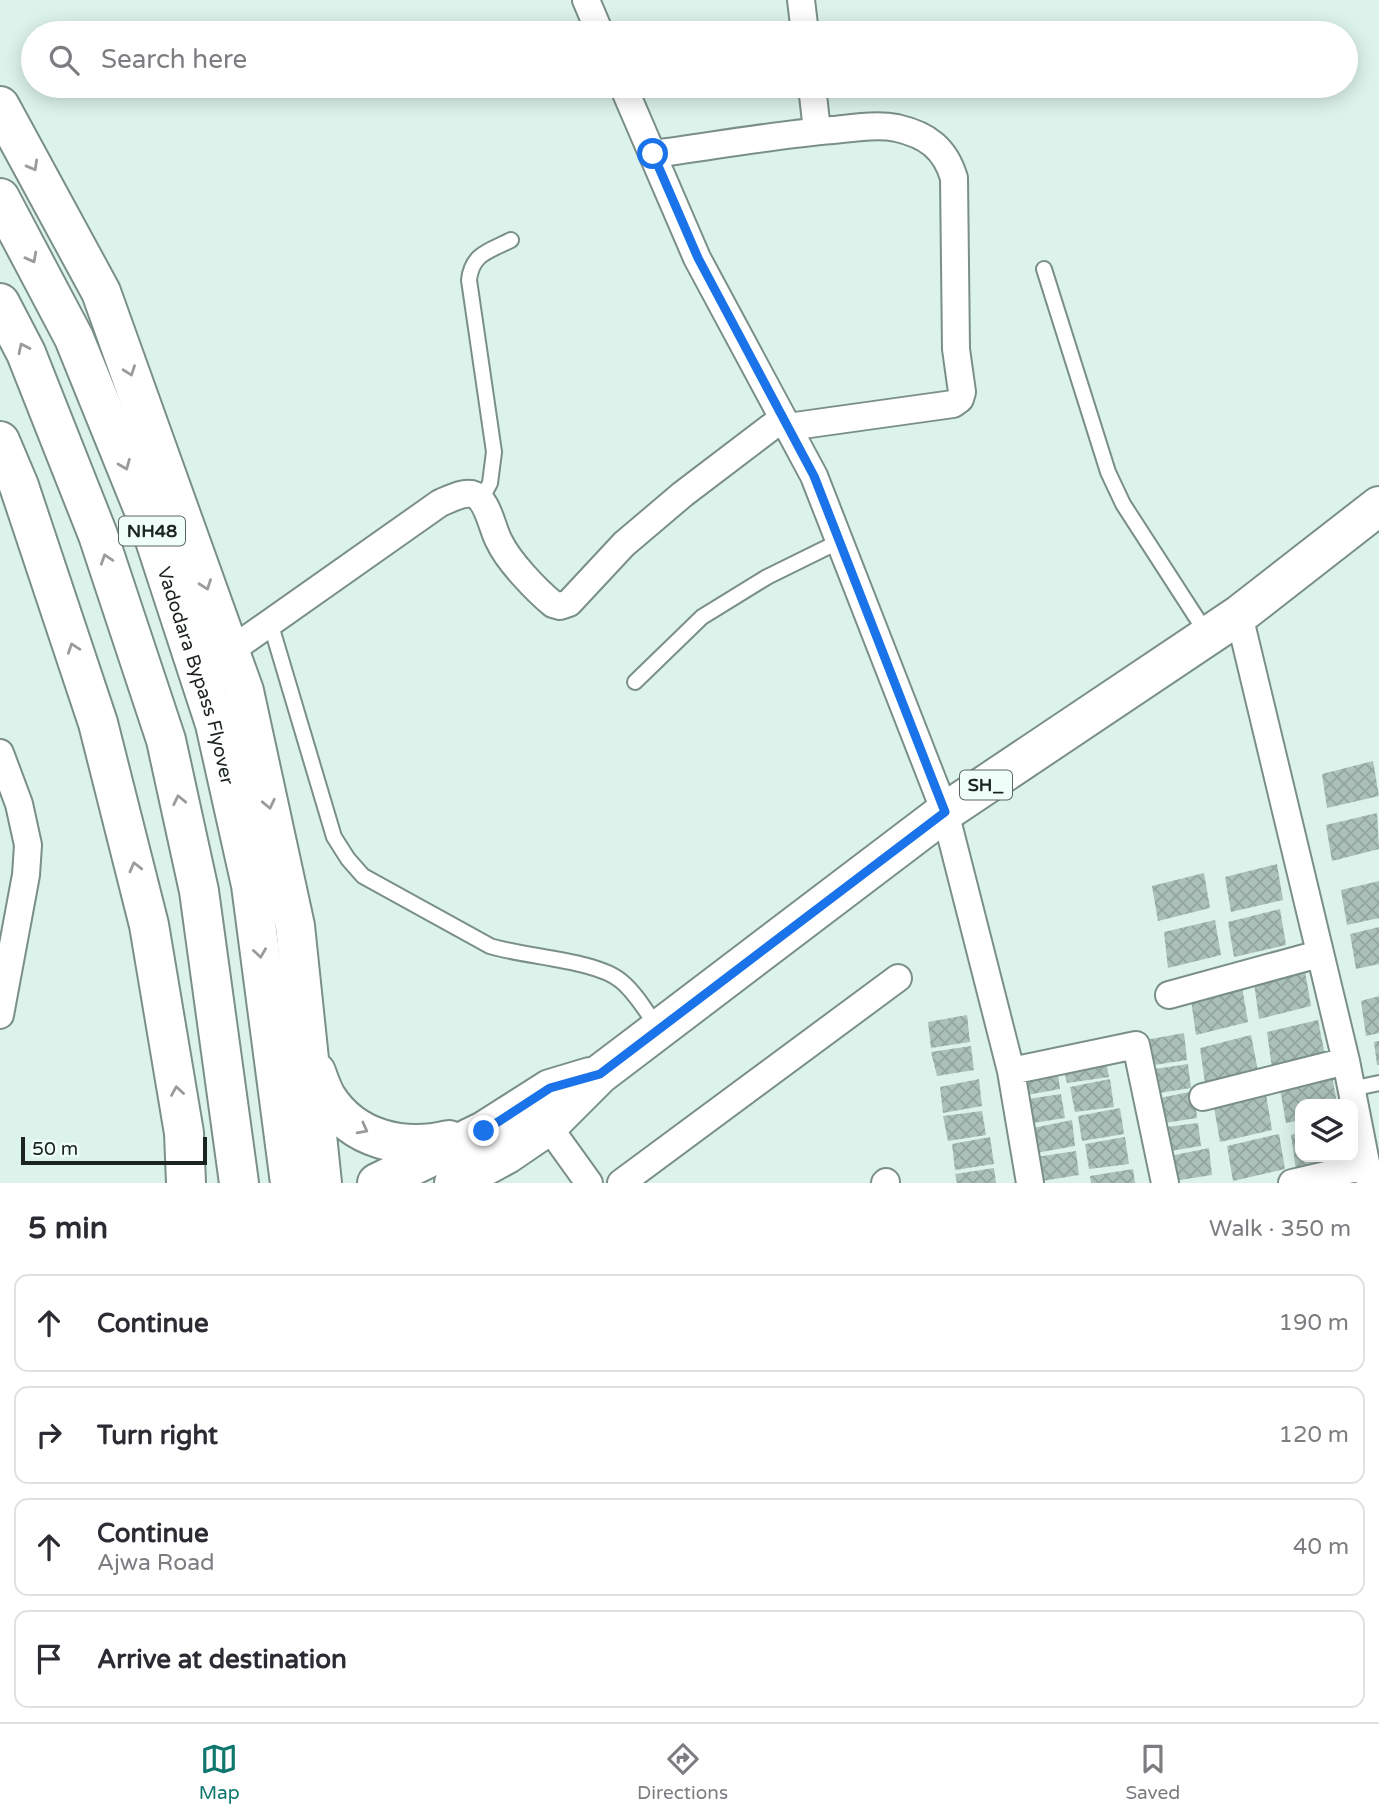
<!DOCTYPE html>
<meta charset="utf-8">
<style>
:root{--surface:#fff;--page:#f7f7f7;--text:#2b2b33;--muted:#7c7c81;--line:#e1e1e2;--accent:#0f766e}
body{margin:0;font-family:"Varela Round",sans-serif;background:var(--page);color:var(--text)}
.controls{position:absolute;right:21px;bottom:21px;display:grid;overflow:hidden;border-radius:14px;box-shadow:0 4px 18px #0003}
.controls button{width:63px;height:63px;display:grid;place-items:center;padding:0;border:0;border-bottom:2px solid var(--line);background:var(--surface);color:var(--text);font:35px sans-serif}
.scale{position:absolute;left:21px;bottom:18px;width:186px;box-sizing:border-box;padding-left:7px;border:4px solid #1c2421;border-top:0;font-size:19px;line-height:24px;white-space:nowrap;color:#1c2421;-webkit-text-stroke:5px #f0fef9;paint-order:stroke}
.stop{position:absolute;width:21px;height:21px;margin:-16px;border:5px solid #1a73e8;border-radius:50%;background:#fff}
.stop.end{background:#1a73e8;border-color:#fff;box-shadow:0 2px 7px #0008}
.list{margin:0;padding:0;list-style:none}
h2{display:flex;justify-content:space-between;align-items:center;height:91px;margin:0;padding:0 28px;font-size:30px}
h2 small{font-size:23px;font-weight:400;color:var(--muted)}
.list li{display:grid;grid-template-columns:46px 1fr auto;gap:21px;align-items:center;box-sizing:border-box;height:98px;margin:0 14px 14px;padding:0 14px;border:2px solid var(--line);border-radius:14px}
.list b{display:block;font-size:26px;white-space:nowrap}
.list p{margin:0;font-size:23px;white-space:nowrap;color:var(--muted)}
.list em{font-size:23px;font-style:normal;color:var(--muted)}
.icon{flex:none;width:38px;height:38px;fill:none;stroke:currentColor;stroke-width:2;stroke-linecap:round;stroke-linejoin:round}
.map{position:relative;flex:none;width:1379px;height:1183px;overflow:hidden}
.search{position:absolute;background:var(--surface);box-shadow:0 4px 18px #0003;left:21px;right:21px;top:21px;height:77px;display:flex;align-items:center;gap:18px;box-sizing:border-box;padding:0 24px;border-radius:38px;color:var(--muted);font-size:26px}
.sheet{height:539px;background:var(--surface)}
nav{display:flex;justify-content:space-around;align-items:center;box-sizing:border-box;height:98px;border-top:2px solid var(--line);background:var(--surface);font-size:19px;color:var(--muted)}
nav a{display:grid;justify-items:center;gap:4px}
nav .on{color:var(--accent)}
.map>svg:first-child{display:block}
.building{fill:url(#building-cross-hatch)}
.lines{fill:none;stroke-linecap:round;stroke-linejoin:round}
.service-casing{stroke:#7a8f88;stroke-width:18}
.minor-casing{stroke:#7a8f88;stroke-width:30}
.primary-casing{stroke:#7a8f88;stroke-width:42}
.trunk-casing{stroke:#7a8f88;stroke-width:42}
.service{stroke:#fff;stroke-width:14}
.minor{stroke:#fff;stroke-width:26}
.primary{stroke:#fff;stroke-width:38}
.trunk{stroke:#fff;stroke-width:38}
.oneway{stroke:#999c9b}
.route{stroke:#1a73e8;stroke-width:9}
.labels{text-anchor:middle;stroke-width:5;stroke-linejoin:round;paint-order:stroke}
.shield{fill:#f0fef9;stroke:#5c6562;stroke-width:2}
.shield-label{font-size:18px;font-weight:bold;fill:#1c2421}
.street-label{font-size:19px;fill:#1c2421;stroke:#f0fef9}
</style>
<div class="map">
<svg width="1379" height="1183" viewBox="0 0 1379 1183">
<defs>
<pattern id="building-cross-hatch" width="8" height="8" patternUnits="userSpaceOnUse" patternTransform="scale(1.75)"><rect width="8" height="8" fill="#aac0b9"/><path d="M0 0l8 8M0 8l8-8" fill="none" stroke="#92a59f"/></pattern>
</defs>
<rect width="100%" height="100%" fill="#dcf3eb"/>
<path class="building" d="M1373,761L1379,796L1327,808L1322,774Z
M1377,813L1379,849L1332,861L1326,825Z
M1277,864L1283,900L1231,912L1225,877Z
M1204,873L1210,908L1158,921L1152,886Z
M1379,881V918L1347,925L1341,890Z
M1280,909L1286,945L1234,957L1228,922Z
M1215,920L1221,955L1168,968L1164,932Z
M1379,927V964L1356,969L1350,934Z
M1305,971L1311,1006L1259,1019L1254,983Z
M1242,987L1248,1022L1196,1035L1191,1000Z
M1379,996V1033L1366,1036L1361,1001Z
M967,1015L970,1042L931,1048L928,1022Z
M1318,1020L1325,1055L1272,1068L1267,1032Z
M1184,1033L1187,1060L1148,1066L1145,1040Z
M1251,1035L1258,1071L1205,1083L1200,1048Z
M1379,1041V1065H1377L1374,1042Z
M971,1046L974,1070L937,1076L931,1052Z
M1105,1056L1109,1077L1067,1083L1063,1066Z
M1188,1064L1191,1088L1153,1094L1148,1070Z
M1057,1067L1060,1089L1021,1096L1019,1075Z
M1332,1075L1337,1104H1300V1120L1286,1123L1280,1089Z
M979,1079L982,1106L943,1113L940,1087Z
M1110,1079L1114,1107L1075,1112L1070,1087Z
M1194,1091L1197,1118L1158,1124L1155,1099Z
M1061,1094L1065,1118L1027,1124L1021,1100Z
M1266,1094L1272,1130L1220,1142L1214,1107Z
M1120,1108L1124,1134L1082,1141L1078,1116Z
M982,1111L986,1135L948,1141L943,1116Z
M1072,1120L1075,1146L1036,1153L1033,1128Z
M1198,1123L1201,1146L1164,1152L1158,1128Z
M1300,1132V1157H1347L1296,1170L1291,1135Z
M1279,1134L1285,1169L1233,1181L1227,1146Z
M990,1137L994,1164L955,1170L952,1144Z
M1125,1137L1129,1164L1089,1169L1085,1144Z
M1209,1148L1212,1175L1173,1181L1170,1156Z
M1076,1151L1079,1175L1042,1181L1036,1157Z
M994,1168L996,1183H957L955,1174Z
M1133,1169L1135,1183H1091L1090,1176Z"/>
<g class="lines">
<defs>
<path id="service" d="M1044,269L1108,472L1123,504L1207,634
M481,500L490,483L494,452L469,280C472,253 490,251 511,240
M270,622L334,837L348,859L363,876L490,946C524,957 597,960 621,981C636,993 647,1013 658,1028
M635,682L702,617L767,577L840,541
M1351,1089L1379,1083"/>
<path id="minor" d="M586,0L600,33
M801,0L805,33
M623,86L697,258L814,476L945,812L1011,1071L1136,1045L1165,1183
M812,86L817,131
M653,154C713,146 773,135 833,130C853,128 877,124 897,128C927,135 945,148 954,178L956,349L962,392L960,399L953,404L788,427
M1239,615L1346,1061L1370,1183
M230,651L440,503C450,499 462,492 472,494C488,498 492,529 499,541C508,561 537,591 553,604L560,606L569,603L624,544L683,494L783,418
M0,753L19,804L28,845L26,875L0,1015
M1169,995L1319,954
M1011,1071L1030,1183
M1203,1097L1346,1061
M548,1126L589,1183
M621,1183L898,978
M885,1183L886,1182
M1292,1183L1365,1166"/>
<path id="primary" d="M0,106L101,292L244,691L295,926L322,1183
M0,441L19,486L98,723L149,925L184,1133L186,1183
M316,1072C319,1080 322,1090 327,1098C354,1140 403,1151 449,1140
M377,1183L484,1131L550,1089L590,1077
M454,1183L507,1154L548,1126L600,1074L945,812L1239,615L1379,506"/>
<g id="trunk">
<path id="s1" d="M0,198L74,338L151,528L215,724L251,885L290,1183"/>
<path d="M0,303L26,353L98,535L166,740L199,891L239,1183"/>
</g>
</defs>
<use href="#service" class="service-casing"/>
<use href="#minor" class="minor-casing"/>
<use href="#primary" class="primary-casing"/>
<use href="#trunk" class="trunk-casing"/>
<use href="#service" class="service"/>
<use href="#minor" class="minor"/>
<use href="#primary" class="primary"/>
<use href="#trunk" class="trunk"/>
</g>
<defs><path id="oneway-chevron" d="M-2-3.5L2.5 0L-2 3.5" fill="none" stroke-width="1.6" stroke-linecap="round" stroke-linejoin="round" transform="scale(1.75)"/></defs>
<g class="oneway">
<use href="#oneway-chevron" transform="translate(33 166) rotate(61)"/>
<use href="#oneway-chevron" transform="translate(32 258) rotate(62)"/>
<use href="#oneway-chevron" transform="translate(23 348) rotate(-116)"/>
<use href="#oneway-chevron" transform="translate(130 371) rotate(70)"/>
<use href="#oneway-chevron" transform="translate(125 465) rotate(68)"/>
<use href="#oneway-chevron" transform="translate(106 559) rotate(-108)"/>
<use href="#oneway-chevron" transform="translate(206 585) rotate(70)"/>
<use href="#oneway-chevron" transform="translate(73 648) rotate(-109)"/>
<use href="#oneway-chevron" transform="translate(179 800) rotate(-102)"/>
<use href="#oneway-chevron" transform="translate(269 804) rotate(78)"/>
<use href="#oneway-chevron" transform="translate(135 867) rotate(-104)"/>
<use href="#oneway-chevron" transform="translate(260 953) rotate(82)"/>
<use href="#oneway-chevron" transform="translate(177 1091) rotate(-99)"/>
<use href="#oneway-chevron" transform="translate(363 1129) rotate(28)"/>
</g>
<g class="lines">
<path class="route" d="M484,1131L550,1088L600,1074L945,812L814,476L698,258L653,154"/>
</g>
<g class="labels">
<g class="shield">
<rect x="119" y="516.5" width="66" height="29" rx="5"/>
<rect x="960" y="770.5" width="52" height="29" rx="5"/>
</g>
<g class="shield-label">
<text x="152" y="537">NH48</text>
<text x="986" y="791">SH_</text>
</g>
<g class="street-label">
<text dy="7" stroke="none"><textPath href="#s1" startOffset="518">Vadodara Bypass Flyover</textPath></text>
</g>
</g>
</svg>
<div class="controls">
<button><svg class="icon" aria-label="layers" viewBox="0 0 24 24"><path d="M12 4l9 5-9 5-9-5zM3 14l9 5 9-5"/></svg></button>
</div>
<div class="scale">50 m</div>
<div class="stop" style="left:653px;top:154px"></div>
<div class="stop end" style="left:484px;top:1131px"></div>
<div class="search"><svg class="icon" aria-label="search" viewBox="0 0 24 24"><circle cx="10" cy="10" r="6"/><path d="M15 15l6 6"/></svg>Search here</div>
</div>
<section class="sheet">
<h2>5 min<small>Walk · 350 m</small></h2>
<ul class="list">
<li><svg class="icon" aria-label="ahead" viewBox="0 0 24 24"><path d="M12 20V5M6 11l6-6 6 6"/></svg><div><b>Continue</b></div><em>190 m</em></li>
<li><svg class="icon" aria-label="right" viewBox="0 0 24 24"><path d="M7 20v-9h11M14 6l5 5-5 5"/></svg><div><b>Turn right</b></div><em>120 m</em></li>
<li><svg class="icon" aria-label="ahead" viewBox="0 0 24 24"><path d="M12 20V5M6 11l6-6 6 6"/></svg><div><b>Continue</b><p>Ajwa Road</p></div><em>40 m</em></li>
<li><svg class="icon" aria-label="arrive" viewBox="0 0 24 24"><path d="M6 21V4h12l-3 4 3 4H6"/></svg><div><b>Arrive at destination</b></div></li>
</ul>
</section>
<nav>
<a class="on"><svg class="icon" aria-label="map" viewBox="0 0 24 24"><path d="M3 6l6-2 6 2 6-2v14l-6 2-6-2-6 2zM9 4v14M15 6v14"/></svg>Map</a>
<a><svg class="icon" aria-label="directions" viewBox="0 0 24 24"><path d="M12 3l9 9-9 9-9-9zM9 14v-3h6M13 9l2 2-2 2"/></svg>Directions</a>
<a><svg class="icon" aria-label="saved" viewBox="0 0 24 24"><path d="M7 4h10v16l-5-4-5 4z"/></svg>Saved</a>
</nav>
